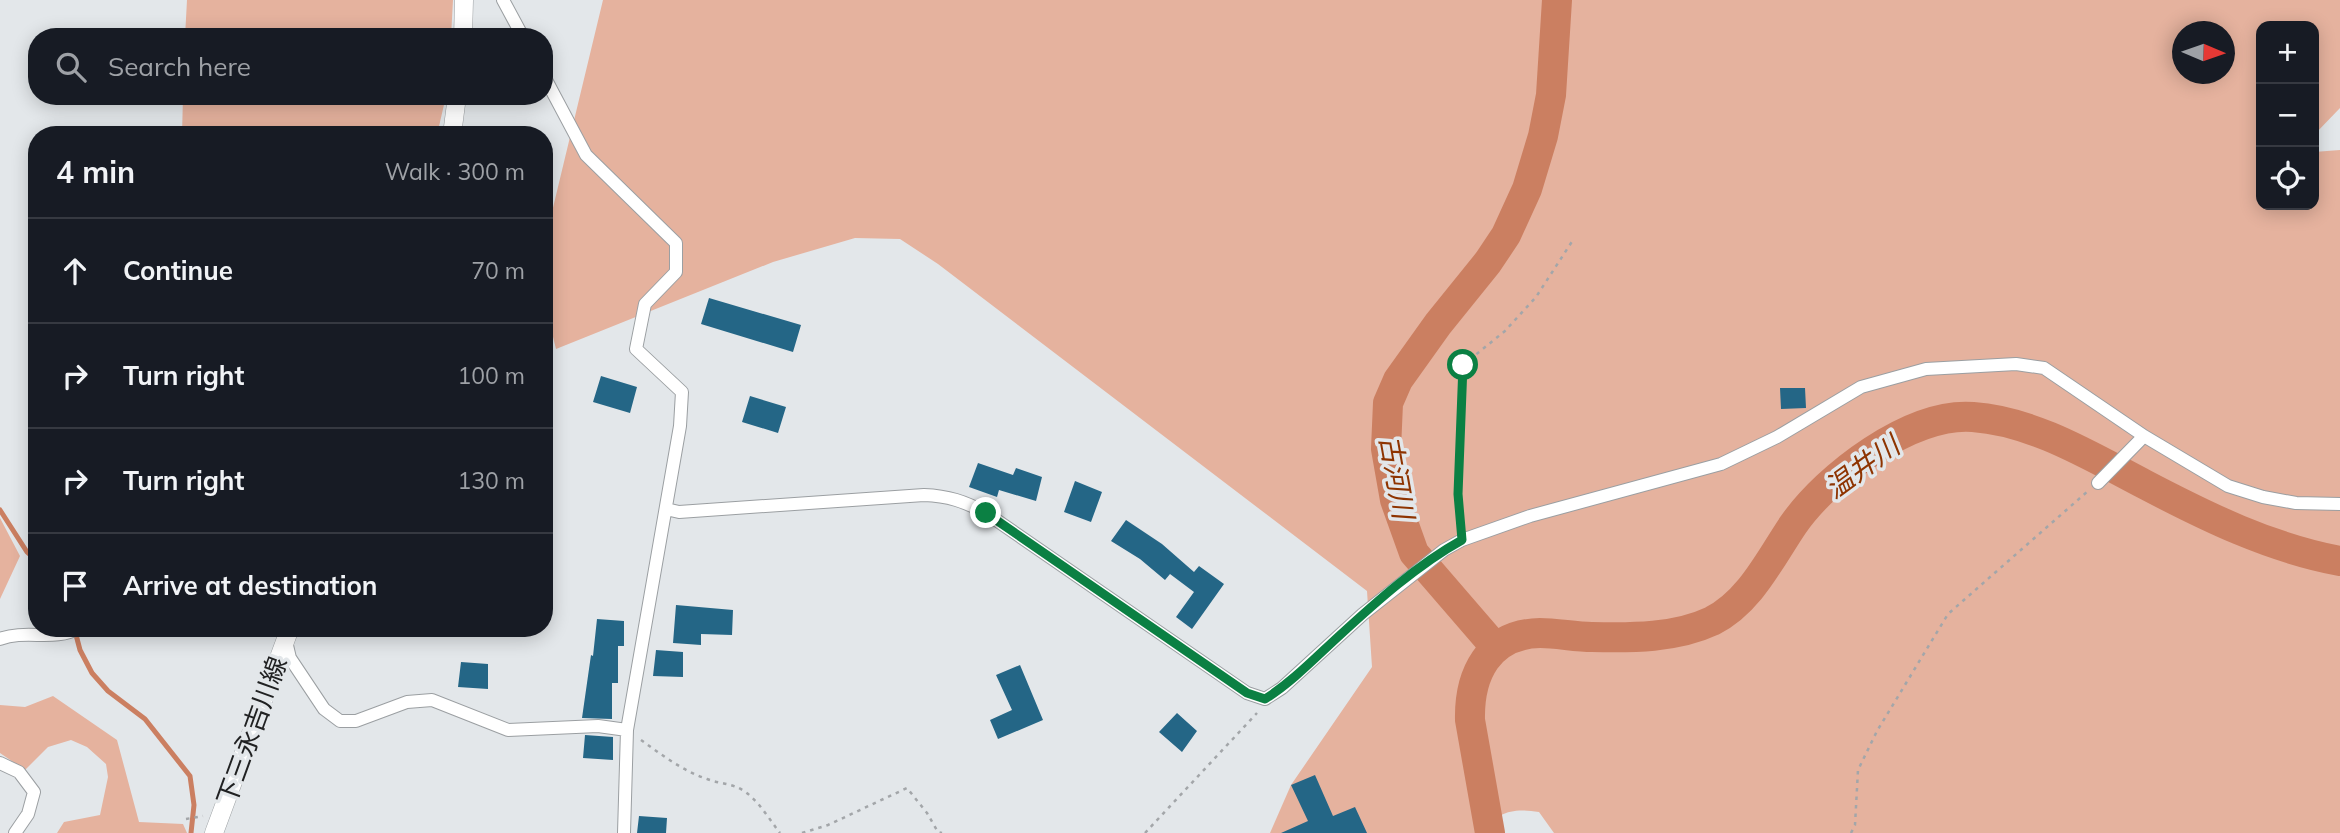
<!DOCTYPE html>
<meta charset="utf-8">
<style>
:root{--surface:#171b24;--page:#20242c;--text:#f1f3f6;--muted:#9ea1a6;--line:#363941}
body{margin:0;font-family:Mulish,"Noto Sans JP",sans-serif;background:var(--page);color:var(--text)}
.controls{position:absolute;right:21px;top:21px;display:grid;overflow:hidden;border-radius:14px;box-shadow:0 4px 18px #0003}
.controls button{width:63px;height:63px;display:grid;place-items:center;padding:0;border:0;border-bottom:2px solid var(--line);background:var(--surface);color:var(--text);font:35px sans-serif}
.compass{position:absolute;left:2172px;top:21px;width:63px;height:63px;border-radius:50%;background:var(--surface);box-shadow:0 4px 18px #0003;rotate:92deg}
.stop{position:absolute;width:21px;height:21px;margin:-16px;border:5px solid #0b8043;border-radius:50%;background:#fff}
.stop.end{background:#0b8043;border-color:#fff;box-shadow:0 2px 7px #0008}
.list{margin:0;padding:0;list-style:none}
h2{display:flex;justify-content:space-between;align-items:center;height:91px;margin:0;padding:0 28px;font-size:30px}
h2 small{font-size:23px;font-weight:400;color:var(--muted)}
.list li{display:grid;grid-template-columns:46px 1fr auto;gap:21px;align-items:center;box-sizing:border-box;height:105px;padding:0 28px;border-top:2px solid var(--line)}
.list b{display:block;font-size:26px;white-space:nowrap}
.list em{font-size:23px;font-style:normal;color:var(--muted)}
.icon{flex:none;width:38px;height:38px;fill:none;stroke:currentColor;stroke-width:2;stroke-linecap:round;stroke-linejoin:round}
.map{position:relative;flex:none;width:2340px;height:833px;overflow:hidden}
.search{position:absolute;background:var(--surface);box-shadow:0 4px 18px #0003;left:28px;top:28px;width:525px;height:77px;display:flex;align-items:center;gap:18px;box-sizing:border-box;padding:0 24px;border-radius:28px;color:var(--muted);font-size:26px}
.panel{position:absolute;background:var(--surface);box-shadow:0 4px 18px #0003;left:28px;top:126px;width:525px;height:511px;border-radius:28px}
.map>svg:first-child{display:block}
.green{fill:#e5b29e;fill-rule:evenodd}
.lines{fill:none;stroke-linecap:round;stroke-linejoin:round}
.stream{stroke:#cb7f61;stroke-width:5}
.river{stroke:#cb7f61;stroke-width:30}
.building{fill:#246686}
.street-casing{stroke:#9b9fa2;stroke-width:14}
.secondary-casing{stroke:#9b9fa2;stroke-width:19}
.path{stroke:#a3a6a9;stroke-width:2.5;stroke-dasharray:3.5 5;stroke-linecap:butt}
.street{stroke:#fff;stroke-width:12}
.secondary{stroke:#fff;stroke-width:18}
.route{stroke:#0b8043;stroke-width:9}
.labels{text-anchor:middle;stroke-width:7;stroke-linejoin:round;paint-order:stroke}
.street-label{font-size:26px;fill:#202122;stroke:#e3e7ea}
.water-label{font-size:28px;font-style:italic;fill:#8e3401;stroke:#e3e7ea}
</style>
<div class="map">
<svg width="2340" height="833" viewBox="0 0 2340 833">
<rect width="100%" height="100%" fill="#e3e7ea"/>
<path class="green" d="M187,0H453L451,37H185Z
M603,0H2340V108L2314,135V26H2261V205H2314V152L2340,150V833H1554L1539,812C1513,808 1498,811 1482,833H1270L1291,785L1372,667L1367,591L938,264L900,239L855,238L773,262L556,349L544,300V245ZM2182,32H2224V74H2182Z
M183,96H446L437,135H182Z
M0,518L20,556L0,599Z
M53,696L117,740L139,822L183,824L187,833H57L64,822L100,815L108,777L106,764L87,747L71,740L48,747L25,770L0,753V705L25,707Z"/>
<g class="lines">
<path class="stream" d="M0,510L27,552L37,561
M75,631L80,650L92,673L108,691L145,719L190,776L194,805L191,833"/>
<path class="river" d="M1496,648L1414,553L1395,500L1386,449L1388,403L1398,380L1438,324L1488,262L1506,235L1527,189L1543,136L1551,95L1557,0
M1490,833L1470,720C1469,675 1488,634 1540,633C1557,633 1575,637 1592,637C1632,638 1676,638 1712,621C1750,602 1770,559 1793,525C1827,476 1911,412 1973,417C2033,421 2092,457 2144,484C2207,517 2270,548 2340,561"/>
</g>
<path class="building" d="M709,298L801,325L793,352L701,324Z
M601,376L637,387L630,413L593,402Z
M1780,388H1805L1806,408L1781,409Z
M750,396L786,407L778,433L742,422Z
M978,463L1013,475L1016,468L1042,477L1036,501L999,490L997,497L969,487Z
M1075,481L1102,492L1091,522L1064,512Z
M1126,520L1162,544L1194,572L1199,566L1224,584L1192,629L1176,617L1194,592L1170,574L1165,580L1140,559L1111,541Z
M676,605L733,610L732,635L701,634V645L673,643Z
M597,619L624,621V646H618V683H612V719L582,718L591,655L593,656Z
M656,650L683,652V677L653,676Z
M461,662L488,664V689L458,687Z
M1020,665L1043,720L998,739L990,720L1012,710L996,675Z
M1177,713L1197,731L1182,752L1159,732Z
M585,735L613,737V760L583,758Z
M1315,775L1333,816L1355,807L1367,833H1281L1308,821L1291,785Z
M639,816L667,818L666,833H637Z"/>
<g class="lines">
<defs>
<path id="street" d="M503,0L523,37
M544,76L586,155L676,243V272L645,304L636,349L682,392L680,426L627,730L624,833
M2098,483L2144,436
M666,509L679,512L924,495C948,496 964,501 986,513L1247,693L1265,699L1282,688L1363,614L1444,550L1462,540L1530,516L1721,464L1777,437L1861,387L1926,369L2016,364L2044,368L2144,436L2228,486L2263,497L2296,503L2340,504
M0,639C26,629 55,642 78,628
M286,641L290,658L324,709L340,721H356L407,702L432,700L508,730L598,726L627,730
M0,763L19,772L34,792L28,814L15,833"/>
<path id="secondary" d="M463,37L464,0
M452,135L457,96
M214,833L290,628"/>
</defs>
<use href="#street" class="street-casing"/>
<use href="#secondary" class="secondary-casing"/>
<path class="path" d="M1461,526L1458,494L1463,365L1505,331L1536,297L1573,240
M641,740C662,755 683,771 707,779C720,784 732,783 744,791C759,801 769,819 780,833
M186,819L203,816
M802,833L828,825L907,788L927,813L938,832L942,833
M1145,833L1257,713
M1851,833L1855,825L1858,770L1877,731L1948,614L2088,491"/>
<use href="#street" class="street"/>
<use href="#secondary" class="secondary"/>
</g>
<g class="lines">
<path class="route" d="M986,513L1247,693L1265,699C1292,682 1315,658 1339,636C1376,602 1417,565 1462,540L1458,494L1463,365"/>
</g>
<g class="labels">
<g class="street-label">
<text transform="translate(252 731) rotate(-70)" y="9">下三永吉川線</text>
</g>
<g class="water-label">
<text transform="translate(1862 467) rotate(-36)" y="10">温井川</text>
<text transform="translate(1397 477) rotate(80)" y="10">古河川</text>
</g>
</g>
</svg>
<div class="controls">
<button>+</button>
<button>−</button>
<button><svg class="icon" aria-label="locate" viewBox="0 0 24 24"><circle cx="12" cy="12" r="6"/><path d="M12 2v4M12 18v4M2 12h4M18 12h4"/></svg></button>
</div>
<svg class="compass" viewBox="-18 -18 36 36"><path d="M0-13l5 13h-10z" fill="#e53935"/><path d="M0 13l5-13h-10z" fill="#9ea1a6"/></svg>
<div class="stop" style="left:1463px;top:365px"></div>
<div class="stop end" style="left:986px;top:513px"></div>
<div class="search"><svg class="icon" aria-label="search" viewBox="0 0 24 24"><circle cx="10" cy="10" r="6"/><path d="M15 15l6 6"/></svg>Search here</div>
<section class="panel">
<h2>4 min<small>Walk · 300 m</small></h2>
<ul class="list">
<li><svg class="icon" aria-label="ahead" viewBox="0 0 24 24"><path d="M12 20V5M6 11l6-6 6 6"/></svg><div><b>Continue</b></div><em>70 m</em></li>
<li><svg class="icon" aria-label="right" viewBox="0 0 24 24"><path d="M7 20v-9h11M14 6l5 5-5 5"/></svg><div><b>Turn right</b></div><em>100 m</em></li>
<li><svg class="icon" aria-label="right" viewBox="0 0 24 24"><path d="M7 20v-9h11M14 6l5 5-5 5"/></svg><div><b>Turn right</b></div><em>130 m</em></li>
<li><svg class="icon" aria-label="arrive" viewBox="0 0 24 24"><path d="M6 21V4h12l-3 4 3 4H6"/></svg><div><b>Arrive at destination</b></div></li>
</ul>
</section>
</div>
